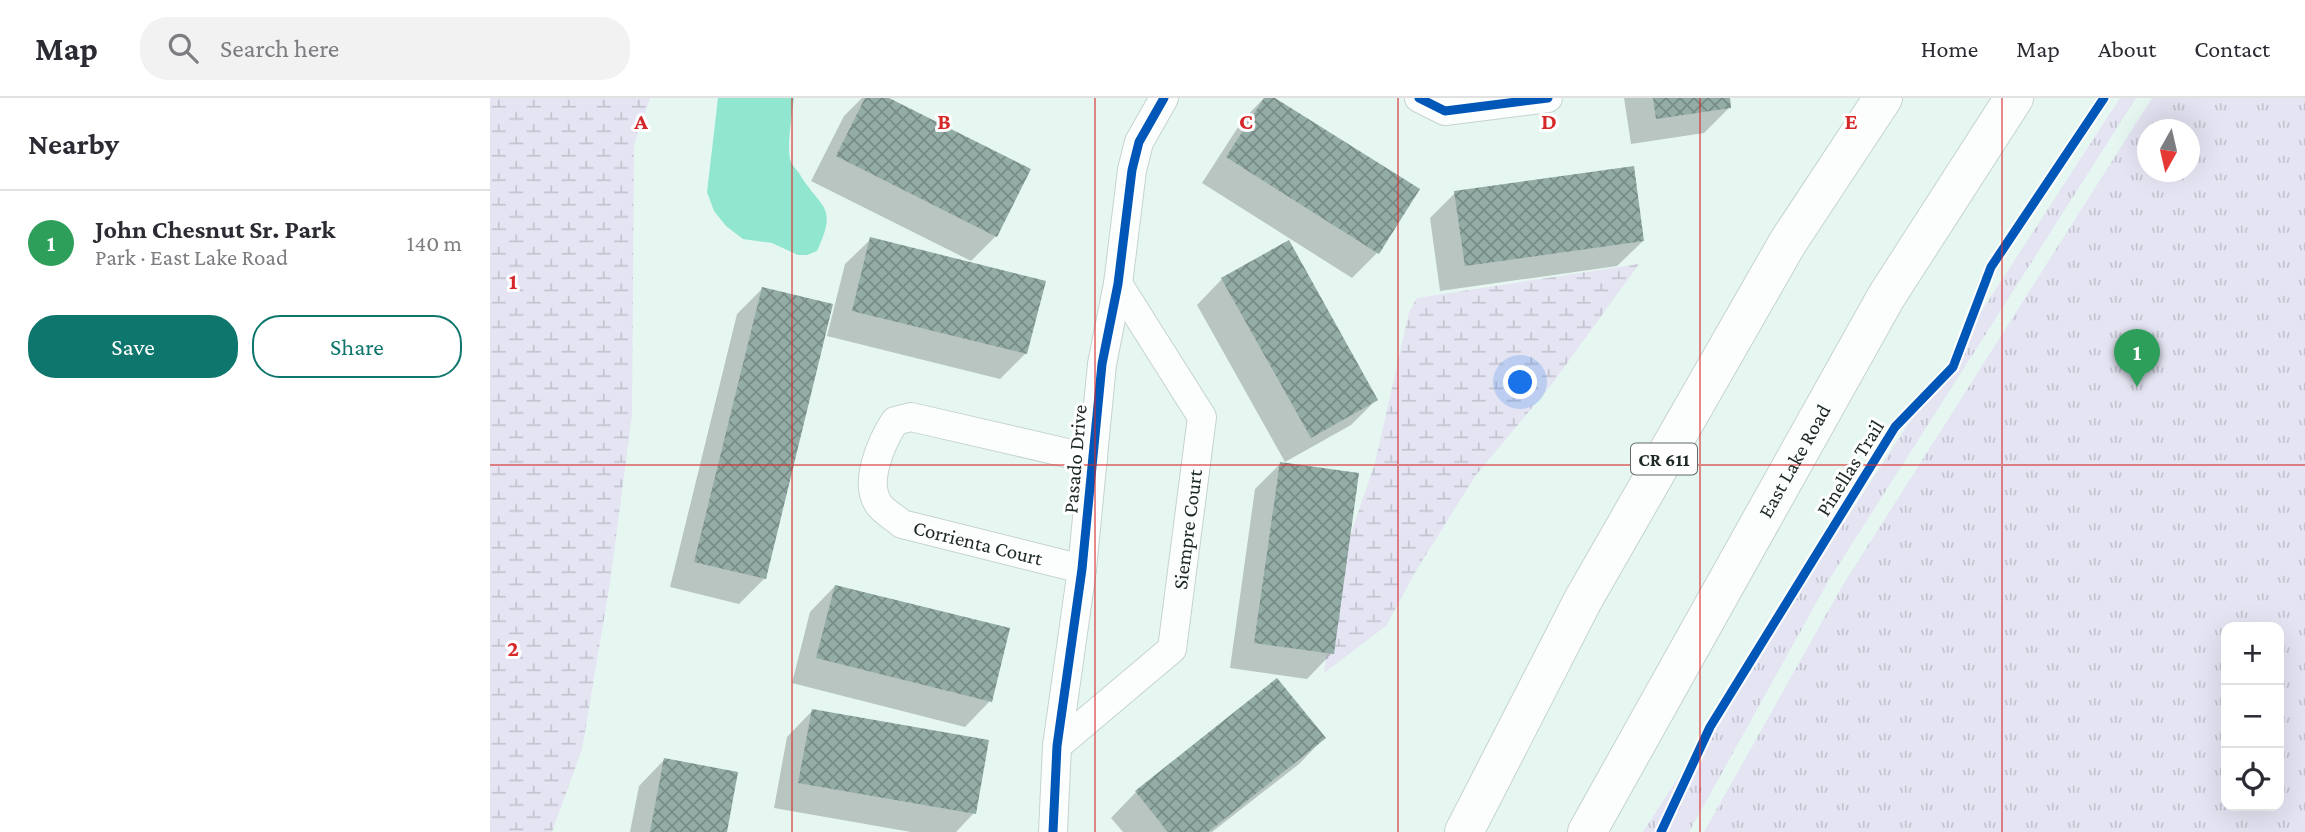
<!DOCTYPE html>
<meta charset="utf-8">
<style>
:root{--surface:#fff;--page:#f2f2f3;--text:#2b2b33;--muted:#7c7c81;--line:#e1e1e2;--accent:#0f766e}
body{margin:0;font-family:"Crimson Pro",serif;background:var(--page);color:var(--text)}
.controls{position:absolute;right:21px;bottom:21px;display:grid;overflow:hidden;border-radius:14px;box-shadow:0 7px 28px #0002}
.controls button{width:63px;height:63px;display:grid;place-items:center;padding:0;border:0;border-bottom:2px solid var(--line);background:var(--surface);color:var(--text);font:35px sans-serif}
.compass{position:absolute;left:1647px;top:21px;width:63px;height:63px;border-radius:50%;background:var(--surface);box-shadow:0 7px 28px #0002;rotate:188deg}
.you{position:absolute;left:1031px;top:285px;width:24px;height:24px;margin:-18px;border:5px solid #fff;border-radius:50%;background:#1a73e8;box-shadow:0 0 0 10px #1a73e833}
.badge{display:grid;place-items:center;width:46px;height:46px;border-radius:50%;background:var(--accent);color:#fff;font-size:23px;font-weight:700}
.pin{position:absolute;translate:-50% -58px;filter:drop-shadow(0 2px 4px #0008)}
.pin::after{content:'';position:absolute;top:37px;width:24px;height:21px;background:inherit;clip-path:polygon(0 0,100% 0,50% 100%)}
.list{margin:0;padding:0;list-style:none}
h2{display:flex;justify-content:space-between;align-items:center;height:91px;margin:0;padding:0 28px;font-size:30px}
h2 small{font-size:23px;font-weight:400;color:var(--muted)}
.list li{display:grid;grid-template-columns:46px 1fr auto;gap:21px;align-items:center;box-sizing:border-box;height:105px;padding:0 28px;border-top:2px solid var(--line)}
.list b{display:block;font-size:26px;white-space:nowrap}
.list p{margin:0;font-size:23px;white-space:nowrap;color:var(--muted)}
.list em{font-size:23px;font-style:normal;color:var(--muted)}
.actions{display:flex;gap:14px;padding:21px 28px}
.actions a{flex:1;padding:16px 0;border:2px solid var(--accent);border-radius:28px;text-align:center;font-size:24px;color:var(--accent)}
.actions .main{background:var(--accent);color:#fff}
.icon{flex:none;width:38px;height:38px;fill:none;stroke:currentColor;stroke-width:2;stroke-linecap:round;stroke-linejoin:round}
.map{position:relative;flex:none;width:1815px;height:734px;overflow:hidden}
header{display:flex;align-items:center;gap:42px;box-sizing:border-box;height:98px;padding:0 35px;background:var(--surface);border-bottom:2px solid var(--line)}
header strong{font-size:33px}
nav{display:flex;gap:38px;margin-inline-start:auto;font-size:24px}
.search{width:490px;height:63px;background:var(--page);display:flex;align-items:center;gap:18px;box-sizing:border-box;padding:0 24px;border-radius:28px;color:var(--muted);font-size:26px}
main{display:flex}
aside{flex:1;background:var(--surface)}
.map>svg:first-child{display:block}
.wetland{fill:url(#wetland-marsh)}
.park{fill:url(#park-tufts);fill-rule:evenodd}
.water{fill:#91e6cf}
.shadow{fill:#0003}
.building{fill:url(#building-cross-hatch)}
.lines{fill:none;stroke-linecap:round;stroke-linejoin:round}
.street-casing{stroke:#c6d3cf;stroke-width:30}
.primary-casing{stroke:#c6d3cf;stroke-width:40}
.street{stroke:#fbfefd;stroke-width:28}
.primary{stroke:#fbfefd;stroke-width:38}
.cycleway-casing{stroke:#fff;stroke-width:13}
.cycleway{stroke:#0057b8;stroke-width:9}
.grid{fill:none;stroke:#d62828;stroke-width:2;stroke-opacity:0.55}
.labels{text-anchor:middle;stroke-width:6;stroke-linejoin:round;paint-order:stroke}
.shield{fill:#fff;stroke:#616966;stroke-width:2}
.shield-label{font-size:19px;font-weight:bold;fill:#1d2925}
.street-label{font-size:21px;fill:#1d2925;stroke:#fff}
.grid-label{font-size:23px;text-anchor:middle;font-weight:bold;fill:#d62828;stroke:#fff;stroke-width:6;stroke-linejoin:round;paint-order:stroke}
</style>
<header>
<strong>Map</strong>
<div class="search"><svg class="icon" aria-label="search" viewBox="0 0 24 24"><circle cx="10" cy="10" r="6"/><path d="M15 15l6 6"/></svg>Search here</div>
<nav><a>Home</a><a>Map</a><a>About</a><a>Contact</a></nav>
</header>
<main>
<aside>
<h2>Nearby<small></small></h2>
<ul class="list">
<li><span class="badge" style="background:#2e9e5b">1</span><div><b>John Chesnut Sr. Park</b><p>Park · East Lake Road</p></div><em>140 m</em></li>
</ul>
<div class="actions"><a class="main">Save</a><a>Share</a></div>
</aside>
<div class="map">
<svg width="1815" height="734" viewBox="0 0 1815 734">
<defs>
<pattern id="wetland-marsh" width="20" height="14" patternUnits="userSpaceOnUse" patternTransform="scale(1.75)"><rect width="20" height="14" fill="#e4e4f3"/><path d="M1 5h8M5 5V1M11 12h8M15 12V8" fill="none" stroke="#c3c4d0"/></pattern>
<pattern id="park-tufts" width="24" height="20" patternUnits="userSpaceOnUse" patternTransform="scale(1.75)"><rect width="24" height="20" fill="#e4e4f3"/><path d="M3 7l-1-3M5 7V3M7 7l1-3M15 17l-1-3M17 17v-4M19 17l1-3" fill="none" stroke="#c3c4d0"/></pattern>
<pattern id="building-cross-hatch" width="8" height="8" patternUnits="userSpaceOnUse" patternTransform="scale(1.75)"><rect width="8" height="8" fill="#94aca6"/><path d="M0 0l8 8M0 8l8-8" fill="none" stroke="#788c87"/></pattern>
</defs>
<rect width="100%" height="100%" fill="#e6f7f1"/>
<path class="wetland" d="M0,0H160L144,47L142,317L120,485L92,651L62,734H0Z
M1149,166L1062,286L986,377L927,471L896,528L834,575L847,476L885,365L919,214L927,200Z"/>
<path class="park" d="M1630,0H1646L1339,482L1199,734H1153Z
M1662,0H1815V734H1214L1351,490ZM1658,32H1700V74H1658ZM1736,529H1789V708H1736Z"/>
<path class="water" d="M228,0H304C302,14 297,48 300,61C301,66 306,71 309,75C330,111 349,106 327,153L317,157H308L282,145L253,141L236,128L224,113L217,94Z"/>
<path class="shadow" d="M372,0H395L506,138L481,163L321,83L354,18Z
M774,0H782L888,154L862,180L712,85L752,23Z
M1134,0H1238L1239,10L1214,35L1141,46Z
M965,95L1153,143L1127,168L950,193L940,120Z
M381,141L536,255L510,281L337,238L355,166Z
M732,181L886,302L861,327L795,364L707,207Z
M272,191L341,207L274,481L249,506L180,489L247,216Z
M790,366L842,555L817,581L740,570L765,391Z
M345,488L500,603L475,629L302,585L320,514Z
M322,613L484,715L466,734H421L284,710L297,639Z
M834,640L809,666L722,734H633L621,720L646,694Z
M174,662L235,734H140L149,688Z"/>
<path class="building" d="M375,0H399L541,71L507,139L346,58Z
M774,0H785L930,91L889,156L736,59Z
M1163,0H1240L1241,10L1166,21Z
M1144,68L1154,143L975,168L964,93Z
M380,139L556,183L537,256L362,213Z
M799,142L888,302L821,340L731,180Z
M272,189L343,206L276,481L204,464Z
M790,364L869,375L844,556L764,545Z
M345,487L520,530L502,604L326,560Z
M787,580L836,640L718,734H678L645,693Z
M322,611L499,642L486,716L308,685Z
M174,660L248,674L237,734H160Z"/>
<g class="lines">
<defs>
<g id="street">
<path d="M929,0L955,13L1058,0"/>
<path d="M592,471L412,426C405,420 396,415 390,408C372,386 392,343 405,323L421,319L603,361"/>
<path id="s1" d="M567,648L682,551L712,319L628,186"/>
<path d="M563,734L567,648L592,471L612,266L628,186L642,72L649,44L674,0"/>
</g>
<g id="primary">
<path d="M974,734L1093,502L1298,144L1393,0"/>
<path id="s2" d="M1097,734L1396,199L1524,0"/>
</g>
</defs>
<use href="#street" class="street-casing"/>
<use href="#primary" class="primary-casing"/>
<use href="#street" class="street"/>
<use href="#primary" class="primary"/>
<defs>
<path id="cycleway" d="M929,0L955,13L1058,0
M563,734L567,648L592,471L612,266L628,186L642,72L649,44L674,0
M1171,734L1220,629L1405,329L1463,269L1501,169L1614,0"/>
</defs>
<use href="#cycleway" class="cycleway-casing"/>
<use href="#cycleway" class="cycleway"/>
</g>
<path class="grid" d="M302,0V734M605,0V734M908,0V734M1210,0V734M1512,0V734M0,367H1815"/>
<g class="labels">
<rect class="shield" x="1141" y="345.5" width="66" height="31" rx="5"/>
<g class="shield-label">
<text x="1174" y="368">CR 611</text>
</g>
<g class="street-label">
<text transform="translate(585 361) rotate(-85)" y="7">Pasado Drive</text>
<text dy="7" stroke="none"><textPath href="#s2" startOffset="425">East Lake Road</textPath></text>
<text transform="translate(1360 370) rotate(-58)" y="7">Pinellas Trail</text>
<text dy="7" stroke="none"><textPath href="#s1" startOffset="271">Siempre Court</textPath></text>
<text transform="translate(488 445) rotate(14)" y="7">Corrienta Court</text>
</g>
</g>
<g class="grid-label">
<text x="151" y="31">A</text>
<text x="454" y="31">B</text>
<text x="756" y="31">C</text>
<text x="1059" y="31">D</text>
<text x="1361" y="31">E</text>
<text x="23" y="191">1</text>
<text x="23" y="558">2</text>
</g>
</svg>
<div class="controls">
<button>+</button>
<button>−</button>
<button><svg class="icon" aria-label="locate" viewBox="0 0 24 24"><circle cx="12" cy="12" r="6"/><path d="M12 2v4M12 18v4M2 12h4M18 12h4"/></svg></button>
</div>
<svg class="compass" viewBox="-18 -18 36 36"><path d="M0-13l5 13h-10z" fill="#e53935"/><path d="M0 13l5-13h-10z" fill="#7c7c81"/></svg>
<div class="you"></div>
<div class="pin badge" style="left:1647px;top:289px;background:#2e9e5b">1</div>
</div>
</main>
